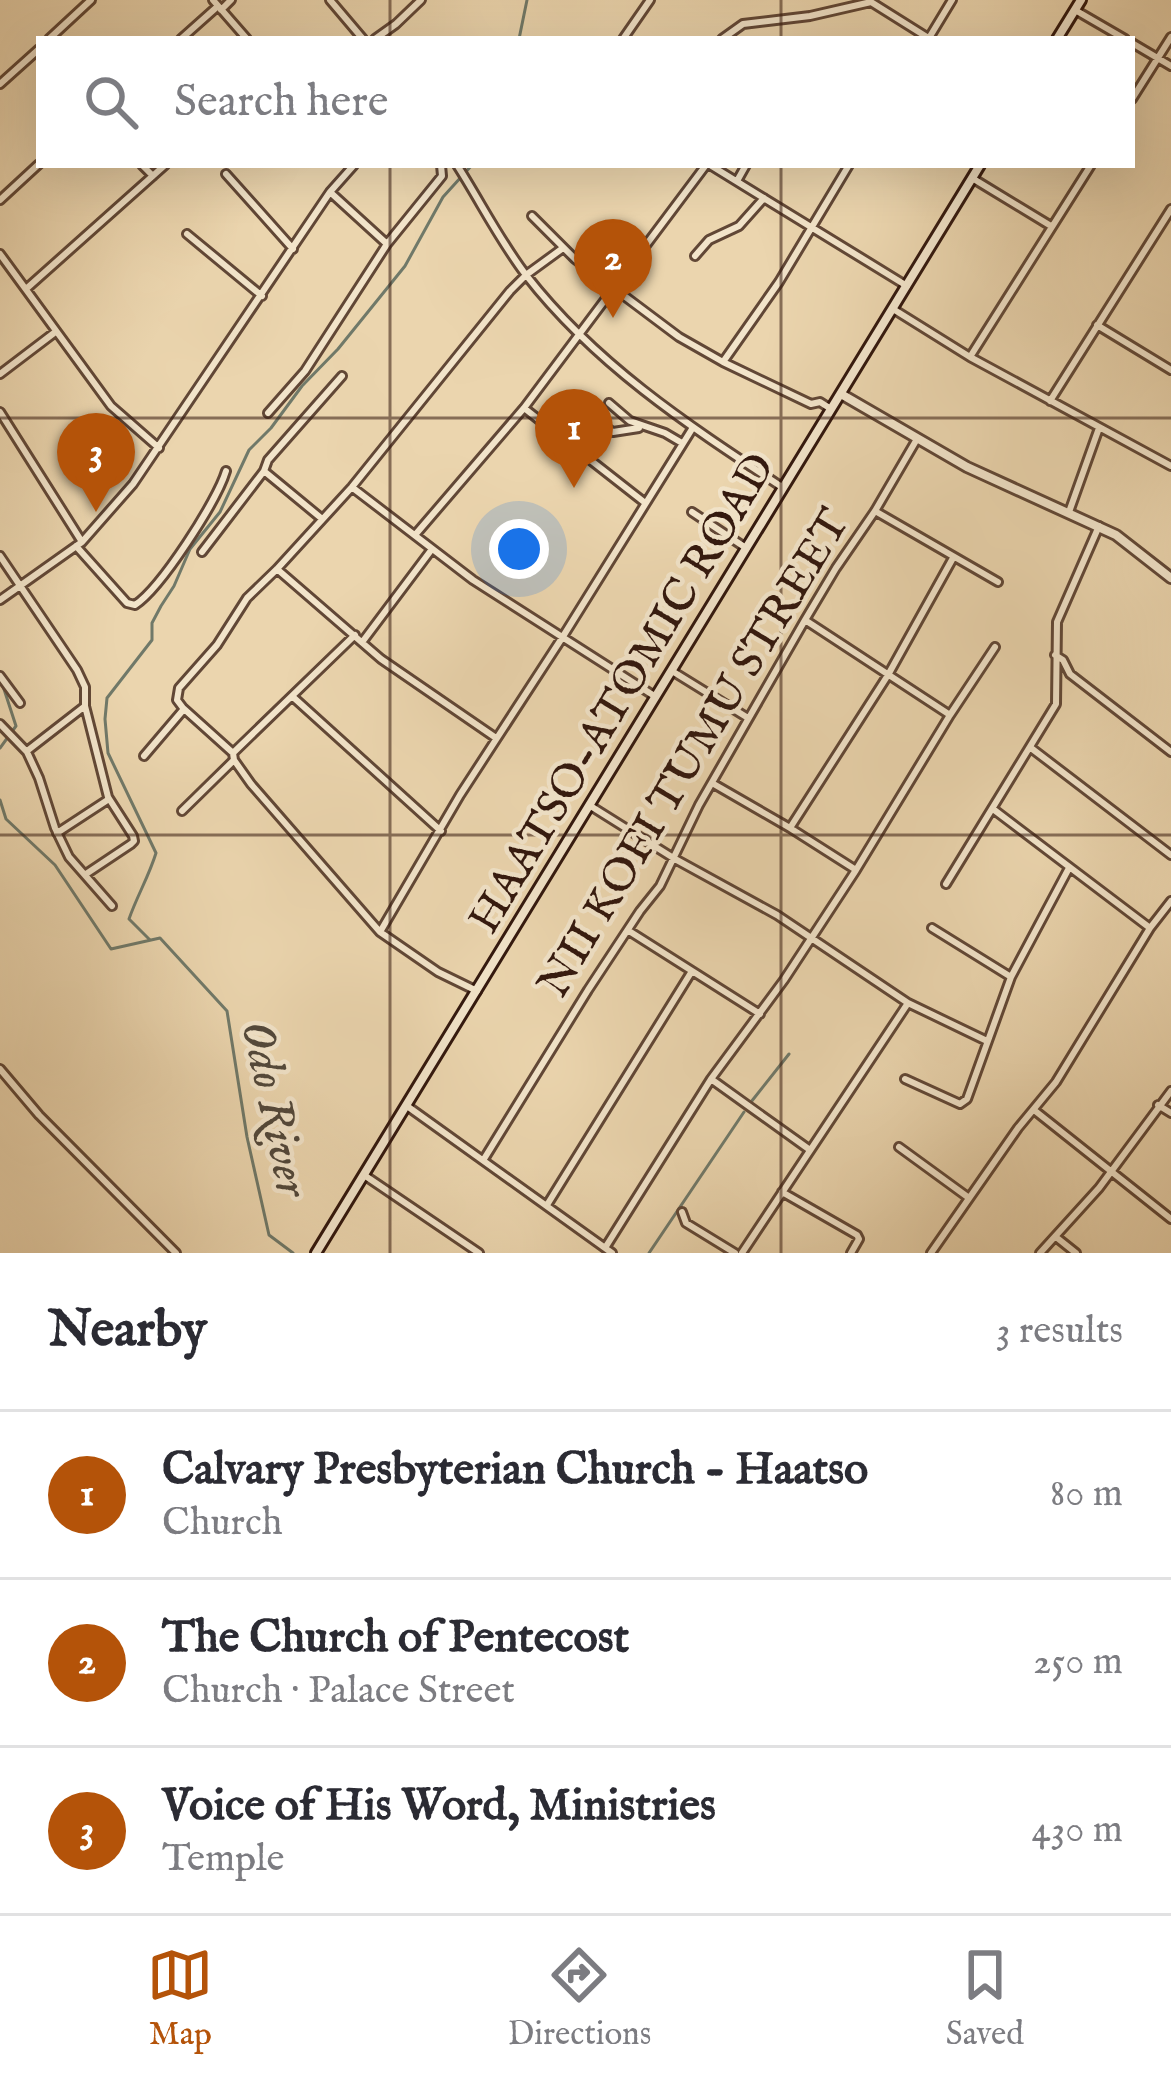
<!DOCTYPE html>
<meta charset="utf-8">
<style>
:root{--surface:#fff;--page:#f7f7f7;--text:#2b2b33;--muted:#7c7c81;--line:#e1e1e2;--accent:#b45309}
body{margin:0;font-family:"IM FELL English",serif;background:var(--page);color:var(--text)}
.you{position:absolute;left:519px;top:549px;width:42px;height:42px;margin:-30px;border:9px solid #fff;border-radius:50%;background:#1a73e8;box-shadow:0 0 0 18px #1a73e833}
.badge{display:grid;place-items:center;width:78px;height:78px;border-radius:50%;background:var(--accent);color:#fff;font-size:39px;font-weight:700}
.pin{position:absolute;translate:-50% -99px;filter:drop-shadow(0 3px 6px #0008)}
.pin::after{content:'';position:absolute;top:63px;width:42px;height:36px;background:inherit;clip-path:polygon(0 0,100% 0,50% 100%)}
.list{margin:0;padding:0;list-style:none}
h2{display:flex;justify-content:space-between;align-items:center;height:156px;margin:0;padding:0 48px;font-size:51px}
h2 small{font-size:39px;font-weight:400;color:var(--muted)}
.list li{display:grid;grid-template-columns:78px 1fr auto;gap:36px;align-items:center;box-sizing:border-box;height:168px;padding:0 48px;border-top:3px solid var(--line)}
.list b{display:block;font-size:45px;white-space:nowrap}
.list p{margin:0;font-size:39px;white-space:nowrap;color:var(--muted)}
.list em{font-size:39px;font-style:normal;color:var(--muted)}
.icon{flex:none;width:66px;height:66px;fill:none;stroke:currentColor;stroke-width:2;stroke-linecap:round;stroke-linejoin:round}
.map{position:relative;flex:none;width:1171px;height:1253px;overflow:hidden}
.search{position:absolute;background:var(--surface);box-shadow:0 12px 48px #0002;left:36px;right:36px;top:36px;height:132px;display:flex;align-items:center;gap:30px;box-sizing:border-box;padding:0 42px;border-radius:0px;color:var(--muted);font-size:45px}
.sheet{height:660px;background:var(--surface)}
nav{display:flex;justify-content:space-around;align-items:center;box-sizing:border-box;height:168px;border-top:3px solid var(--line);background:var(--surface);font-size:33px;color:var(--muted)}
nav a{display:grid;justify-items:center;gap:6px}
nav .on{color:var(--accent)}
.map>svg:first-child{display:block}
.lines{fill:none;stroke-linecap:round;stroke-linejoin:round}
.stream{stroke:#707969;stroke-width:3}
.minor-casing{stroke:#614736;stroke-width:12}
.tertiary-casing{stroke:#614736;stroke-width:14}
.secondary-casing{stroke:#33180e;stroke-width:14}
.minor{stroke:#f2e4ca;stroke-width:6}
.tertiary{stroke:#f2e4ca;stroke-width:8}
.secondary{stroke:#f2e4ca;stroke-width:8}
.grid{fill:none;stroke:#33180e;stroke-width:3;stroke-opacity:0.55}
.labels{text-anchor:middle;stroke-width:9;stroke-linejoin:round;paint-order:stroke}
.street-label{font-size:45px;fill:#33180e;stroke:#f2e4ca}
.water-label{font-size:48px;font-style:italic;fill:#52483b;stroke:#f2e4ca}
</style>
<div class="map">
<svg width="1171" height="1253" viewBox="0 0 1171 1253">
<rect width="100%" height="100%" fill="#ebd5ae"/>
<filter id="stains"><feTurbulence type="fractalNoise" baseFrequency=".00167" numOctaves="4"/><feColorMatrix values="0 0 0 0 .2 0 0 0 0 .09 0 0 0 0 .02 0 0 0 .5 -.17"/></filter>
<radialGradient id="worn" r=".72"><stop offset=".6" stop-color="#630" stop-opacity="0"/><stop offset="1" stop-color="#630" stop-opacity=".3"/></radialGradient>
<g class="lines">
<path class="stream" d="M519,39L527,0
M0,748L16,726L1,680
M0,800L6,819L55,865L111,949L160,938L227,1011L247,1137L269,1235L293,1253
M150,940L129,919C137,896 149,876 156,853L108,753L105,719L107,698L152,640V623L161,606L174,586L190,549L220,512L249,450L271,428L302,386L338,349L405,266L443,197L472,165
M751,1102L789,1054
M649,1253L744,1112"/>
<defs>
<path id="minor" d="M213,0L247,39
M330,0L363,39
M221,10L231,0
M1075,10L1125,39
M929,38L952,0
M49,39L91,0
M181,39L218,6
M375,39L396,24L421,0
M623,39L650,0
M722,39L743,24L810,16L871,2L930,39
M1132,43L1171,66
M0,84L39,49
M1132,99L1171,37
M142,165L153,176
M457,165C480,201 500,241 526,275C596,365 688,425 782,487
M710,165L907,286
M226,174L293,249
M972,178L1051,226
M737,181L746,165
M0,200L39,164
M532,216L575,259L679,337L723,362L811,404L820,402L831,409
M187,234L262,296
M387,244L442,176L441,165
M0,254L111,406L159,448
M695,256L709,240L739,226L764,198
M26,289L165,165
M893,309L970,357L1171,466
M1097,325L1171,370
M970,357L1091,165
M723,362L779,282L849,165
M0,374L54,333
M1050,401L1171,209
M609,403L630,421L665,433L682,443
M524,408L644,502
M0,412L82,542
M268,413L305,371L387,244L330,192
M586,415L613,432L639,428
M264,471L321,518
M353,488L473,580L656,697
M875,511L998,582
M692,512L746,548
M1069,512L1099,428
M415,535L524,408L706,165
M76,546L127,603L135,605C161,588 217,501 226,471
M202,552L264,471L268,460L342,376
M0,556L77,670L85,687V706L108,797L133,836L134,841L131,844L86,874
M277,569L381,659L496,738
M0,600L82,542L133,484L330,192L354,165
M805,620L950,715
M363,641L432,549
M1055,655L1063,660L1070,674L1171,752
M672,671L748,718
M0,676L20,703
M293,697L441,831
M0,724L27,752L39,778L55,828L69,857L112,906
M1031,748L1171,855
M27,751L85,706
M233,753L355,635
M144,756L184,709
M712,783L790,828L856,870
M589,805L675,859L777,915L908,1003L987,1041
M993,809L1150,928
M182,811L234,760
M790,828L888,675L953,558
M57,833L109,799
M946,884L1056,704L1057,622L1099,526
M932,928L1011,977
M629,931L760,1014
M380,932L460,795L562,638L692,429
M477,991L438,972L380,932L251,784L234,760L233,753L183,708L177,700L179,688L217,645L247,598L277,569L352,487L510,291L526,275L563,248
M0,1069L39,1115L176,1253
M711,1079L810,1150
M905,1079L960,1104L967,1099L1011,977L1069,868
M1158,1105L1171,1113
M407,1106L612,1253
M1034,1110L1171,1219
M899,1147L969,1198
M484,1159L588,990L640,911L660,886L699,805L805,620L836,568L875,511L917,439
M364,1175L479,1253
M782,1192L857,1235L859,1239L851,1253
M547,1205L692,971
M682,1212L686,1223L735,1253
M1056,1237L1076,1253
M605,1248L711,1079L784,980L856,870L950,715L995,647
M742,1253L908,1003
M931,1253L1018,1128L1056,1082L1150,928L1171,901
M1040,1253L1099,1188L1171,1091"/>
<path id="tertiary" d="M841,394L967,467L1116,535L1171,578"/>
<path id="secondary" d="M1057,39L1081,0
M316,1253L980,165"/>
</defs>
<use href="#minor" class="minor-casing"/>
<use href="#tertiary" class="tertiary-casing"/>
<use href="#secondary" class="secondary-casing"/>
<use href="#minor" class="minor"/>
<use href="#tertiary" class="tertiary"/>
<use href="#secondary" class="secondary"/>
</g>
<path class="grid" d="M390,0V39M781,0V39M390,165V1253M781,165V1253M0,418H1171M0,835H1171"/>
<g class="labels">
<g class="street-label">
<text transform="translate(620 692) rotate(-59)" y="16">HAATSO-ATOMIC ROAD</text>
<text transform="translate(692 752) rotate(-59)" y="16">NII KOFI TUMU STREET</text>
</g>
<g class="water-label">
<text transform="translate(277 1108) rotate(78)" y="17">Odo River</text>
</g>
</g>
<rect width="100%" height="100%" filter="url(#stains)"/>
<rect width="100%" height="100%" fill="url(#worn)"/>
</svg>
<div class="you"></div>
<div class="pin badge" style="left:574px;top:488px">1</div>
<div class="pin badge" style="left:613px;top:318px">2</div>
<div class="pin badge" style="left:96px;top:512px">3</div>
<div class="search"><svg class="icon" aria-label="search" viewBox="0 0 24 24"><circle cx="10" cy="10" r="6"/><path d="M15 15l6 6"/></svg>Search here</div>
</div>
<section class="sheet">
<h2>Nearby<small>3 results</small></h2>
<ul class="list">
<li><span class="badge">1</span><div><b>Calvary Presbyterian Church - Haatso</b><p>Church</p></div><em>80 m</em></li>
<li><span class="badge">2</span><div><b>The Church of Pentecost</b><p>Church · Palace Street</p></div><em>250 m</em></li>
<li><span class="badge">3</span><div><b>Voice of His Word, Ministries</b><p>Temple</p></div><em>430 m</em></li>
</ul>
</section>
<nav>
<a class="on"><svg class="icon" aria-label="map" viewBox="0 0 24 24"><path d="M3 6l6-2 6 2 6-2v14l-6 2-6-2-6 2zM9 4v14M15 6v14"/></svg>Map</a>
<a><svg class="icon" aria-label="directions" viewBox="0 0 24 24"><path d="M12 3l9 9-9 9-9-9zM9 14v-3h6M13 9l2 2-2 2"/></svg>Directions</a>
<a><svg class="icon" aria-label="saved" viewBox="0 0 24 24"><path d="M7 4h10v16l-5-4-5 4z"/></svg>Saved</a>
</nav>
